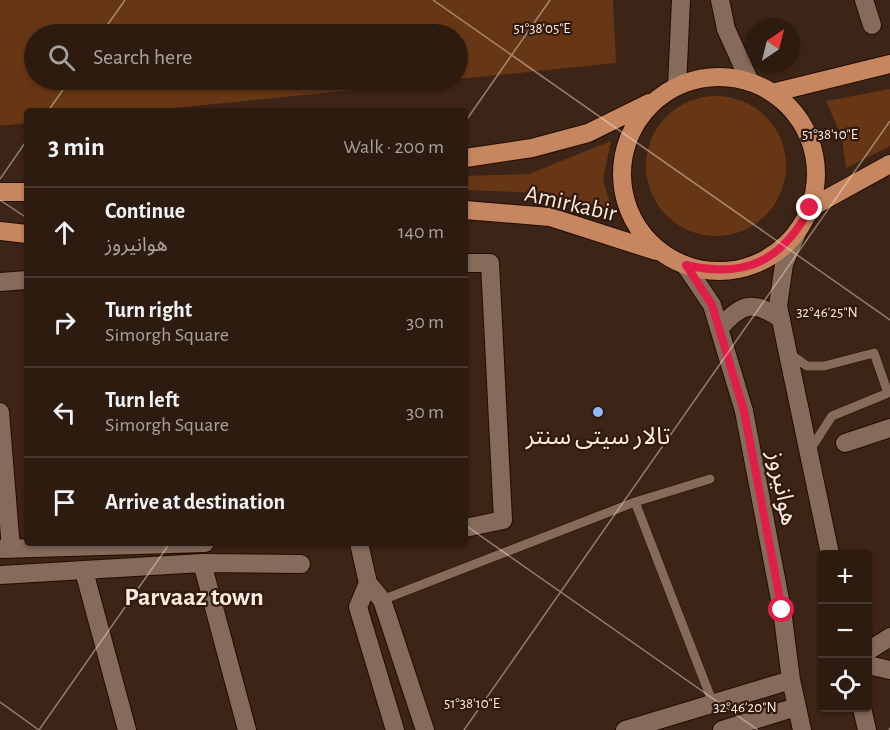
<!DOCTYPE html>
<meta charset="utf-8">
<style>
:root{--surface:#2d1b10;--page:#352419;--text:#f1f3f6;--muted:#a7a19f;--line:#483930}
body{margin:0;font-family:"Alegreya Sans","Noto Sans Arabic",sans-serif;background:var(--page);color:var(--text)}
.controls{position:absolute;right:18px;bottom:18px;display:grid;overflow:hidden;border-radius:6px;box-shadow:0 2px 4px #0004}
.controls button{width:54px;height:54px;display:grid;place-items:center;padding:0;border:0;border-bottom:2px solid var(--line);background:var(--surface);color:var(--text);font:30px sans-serif}
.compass{position:absolute;left:746px;top:18px;width:54px;height:54px;border-radius:50%;background:var(--surface);box-shadow:0 2px 4px #0004;rotate:35deg}
.stop{position:absolute;width:18px;height:18px;margin:-14px;border:4px solid #e11d48;border-radius:50%;background:#fff}
.stop.end{background:#e11d48;border-color:#fff;box-shadow:0 2px 6px #0008}
.list{margin:0;padding:0;list-style:none}
h2{display:flex;justify-content:space-between;align-items:center;height:78px;margin:0;padding:0 24px;font-size:26px}
h2 small{font-size:20px;font-weight:400;color:var(--muted)}
.list li{display:grid;grid-template-columns:39px 1fr auto;gap:18px;align-items:center;box-sizing:border-box;height:90px;padding:0 24px;border-top:2px solid var(--line)}
.list b{display:block;font-size:22px;white-space:nowrap}
.list p{margin:0;font-size:20px;white-space:nowrap;color:var(--muted)}
.list em{font-size:20px;font-style:normal;color:var(--muted)}
.icon{flex:none;width:33px;height:33px;fill:none;stroke:currentColor;stroke-width:2;stroke-linecap:round;stroke-linejoin:round}
.map{position:relative;flex:none;width:890px;height:730px;overflow:hidden}
.search{position:absolute;background:var(--surface);box-shadow:0 2px 4px #0004;left:24px;top:24px;width:444px;height:66px;display:flex;align-items:center;gap:15px;box-sizing:border-box;padding:0 21px;border-radius:33px;color:var(--muted);font-size:22px}
.panel{position:absolute;background:var(--surface);box-shadow:0 2px 4px #0004;left:24px;top:108px;width:444px;height:438px;border-radius:6px}
.map>svg:first-child{display:block}
.green{fill:#673615}
.lines{fill:none;stroke-linecap:round;stroke-linejoin:round}
.lane-casing{stroke:#220d02;stroke-width:10}
.street-casing{stroke:#220d02;stroke-width:20}
.secondary-casing{stroke:#220d02;stroke-width:20}
.primary-casing{stroke:#220d02;stroke-width:20}
.lane{stroke:#866a5a;stroke-width:9}
.street{stroke:#866a5a;stroke-width:18}
.secondary{stroke:#866a5a;stroke-width:18}
.primary{stroke:#c6865f;stroke-width:18}
.route{stroke:#e11d48;stroke-width:8}
.ticks{fill:none;stroke:#faeae1;stroke-width:1.5;stroke-opacity:0.45}
.poi-dot{fill:#92b7fd;stroke:#311a0d;stroke-width:2}
.labels{text-anchor:middle;stroke-width:4.5;stroke-linejoin:round;paint-order:stroke}
.street-label{font-size:24px;fill:#faeae1;stroke:#311a0d}
.poi-label{font-size:24px;fill:#faeae1;stroke:#311a0d}
.neighbourhood-label{font-size:26px;font-weight:bold;fill:#faeae1;stroke:#311a0d}
.ticks-label{font-size:15px;text-anchor:middle;fill:#faeae1;stroke:#311a0d;stroke-width:4.5;stroke-linejoin:round;paint-order:stroke}
</style>
<div class="map">
<svg width="890" height="730" viewBox="0 0 890 730">
<rect width="100%" height="100%" fill="#3c2416"/>
<path class="green" d="M0,0H613L616,63L458,79V34H34V80H453L144,111H27V123L0,126Z
M890,89V146L846,168L842,138L826,101Z
M646 166a70 70 0 1 1 140 0a70 70 0 1 1-140 0Z
M611,141L603,180L612,210L538,193L465,190V176L529,174Z"/>
<g class="lines">
<defs>
<path id="lane" d="M790,354L807,366H824L874,353L888,393L832,416L810,450
M635,502L714,706
M382,600L635,502L710,479"/>
<path id="street" d="M864,0L872,25
M465,263H490L503,520L465,528
M0,282L27,280
M0,412L11,549
M845,443L890,428
M359,543L368,583L382,600L425,730
M0,549L205,543
M202,563L247,730
M84,571L127,730
M0,575L202,563L301,564
M368,583L358,607L395,730
M868,651L890,637
M868,665L890,670"/>
<path id="secondary" d="M720,0L726,29L750,82
M677,86L681,0
M798,230L784,264L778,306L830,554
M685,265L712,305L744,411L782,610L791,680L802,730
M719,329C740,304 753,299 781,319
M862,708L867,730
M625,730L791,680
M722,730L796,707"/>
<path id="primary" d="M622 174a97 97 0 1 1 194 0a97 97 0 1 1-194 0Z
M772,93L890,64
M465,158L532,148L588,133L649,103
M0,192H27
M810,208L890,164
M465,210L550,217L656,251
M0,231L27,234"/>
</defs>
<use href="#lane" class="lane-casing"/>
<use href="#street" class="street-casing"/>
<use href="#secondary" class="secondary-casing"/>
<use href="#primary" class="primary-casing"/>
<use href="#lane" class="lane"/>
<use href="#street" class="street"/>
<use href="#secondary" class="secondary"/>
<use href="#primary" class="primary"/>
</g>
<g class="lines">
<path class="route" d="M782,610L744,411L712,305L686,265C745,279 782,261 810,208"/>
</g>
<path class="ticks" d="M433,0L890,320M101,34L125,0M48,111L70,80M465,122L550,0M0,179L27,140M0,200L27,218M465,525L758,730M0,702L39,730M39,730L170,543M464,730L890,121M889,730L890,728"/>
<circle class="poi-dot" cx="598" cy="412" r="6"/>
<g class="labels">
<g class="street-label">
<text transform="translate(571 203) rotate(13)" y="8">Amirkabir</text>
<text transform="translate(783 488) rotate(79)" y="8">هوانیروز</text>
</g>
<g class="poi-label">
<text x="598" y="444">تالار سیتی سنتر</text>
</g>
<g class="neighbourhood-label">
<text x="194" y="605">Parvaaz town</text>
</g>
</g>
<g class="ticks-label">
<text x="542" y="33">51°38'05"E</text>
<text x="830" y="139">51°38'10"E</text>
<text x="827" y="317">32°46'25"N</text>
<text x="472" y="708">51°38'10"E</text>
<text x="745" y="712">32°46'20"N</text>
</g>
</svg>
<div class="controls">
<button>+</button>
<button>−</button>
<button><svg class="icon" aria-label="locate" viewBox="0 0 24 24"><circle cx="12" cy="12" r="6"/><path d="M12 2v4M12 18v4M2 12h4M18 12h4"/></svg></button>
</div>
<svg class="compass" viewBox="-18 -18 36 36"><path d="M0-13l5 13h-10z" fill="#e53935"/><path d="M0 13l5-13h-10z" fill="#a7a19f"/></svg>
<div class="stop" style="left:782px;top:610px"></div>
<div class="stop end" style="left:810px;top:208px"></div>
<div class="search"><svg class="icon" aria-label="search" viewBox="0 0 24 24"><circle cx="10" cy="10" r="6"/><path d="M15 15l6 6"/></svg>Search here</div>
<section class="panel">
<h2>3 min<small>Walk · 200 m</small></h2>
<ul class="list">
<li><svg class="icon" aria-label="ahead" viewBox="0 0 24 24"><path d="M12 20V5M6 11l6-6 6 6"/></svg><div><b>Continue</b><p>هوانیروز</p></div><em>140 m</em></li>
<li><svg class="icon" aria-label="right" viewBox="0 0 24 24"><path d="M7 20v-9h11M14 6l5 5-5 5"/></svg><div><b>Turn right</b><p>Simorgh Square</p></div><em>30 m</em></li>
<li><svg class="icon" aria-label="left" viewBox="0 0 24 24"><path d="M17 20v-9H6M10 6l-5 5 5 5"/></svg><div><b>Turn left</b><p>Simorgh Square</p></div><em>30 m</em></li>
<li><svg class="icon" aria-label="arrive" viewBox="0 0 24 24"><path d="M6 21V4h12l-3 4 3 4H6"/></svg><div><b>Arrive at destination</b></div></li>
</ul>
</section>
</div>
